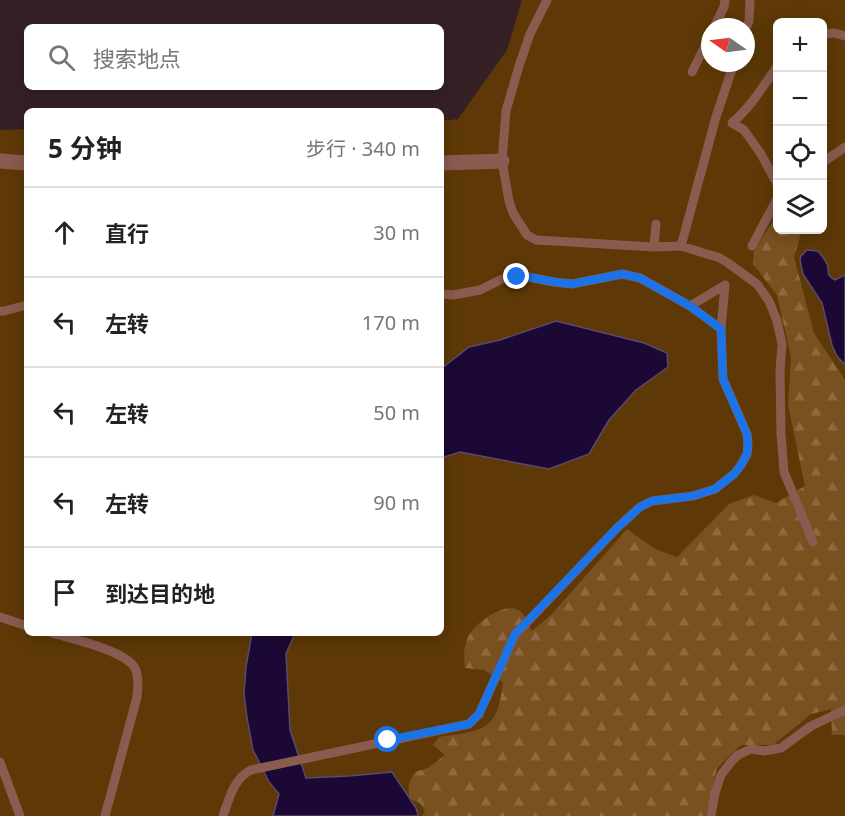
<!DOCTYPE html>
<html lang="zh">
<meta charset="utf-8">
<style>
:root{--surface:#fff;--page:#f2f2f2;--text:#222;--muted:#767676;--line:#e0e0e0}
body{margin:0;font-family:"Noto Sans","Noto Sans SC",sans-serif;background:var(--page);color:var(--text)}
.controls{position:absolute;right:18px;top:18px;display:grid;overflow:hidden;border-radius:9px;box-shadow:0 3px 15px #0003}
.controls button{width:54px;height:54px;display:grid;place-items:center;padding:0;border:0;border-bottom:2px solid var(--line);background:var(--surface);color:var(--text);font:30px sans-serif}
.compass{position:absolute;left:701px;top:18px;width:54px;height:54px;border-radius:50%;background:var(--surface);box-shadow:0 3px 15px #0003;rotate:284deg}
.stop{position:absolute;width:18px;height:18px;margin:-14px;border:4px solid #1a73e8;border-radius:50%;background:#fff}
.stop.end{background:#1a73e8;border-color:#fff;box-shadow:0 2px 6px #0008}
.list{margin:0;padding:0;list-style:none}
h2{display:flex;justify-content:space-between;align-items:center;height:78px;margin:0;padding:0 24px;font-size:26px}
h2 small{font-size:20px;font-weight:400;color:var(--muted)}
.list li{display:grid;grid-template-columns:39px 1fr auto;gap:18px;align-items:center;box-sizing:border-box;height:90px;padding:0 24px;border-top:2px solid var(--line)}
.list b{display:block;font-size:22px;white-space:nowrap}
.list em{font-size:20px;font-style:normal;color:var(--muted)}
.icon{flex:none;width:33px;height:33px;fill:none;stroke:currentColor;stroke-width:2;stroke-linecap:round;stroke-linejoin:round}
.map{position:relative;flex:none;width:845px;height:816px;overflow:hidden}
.search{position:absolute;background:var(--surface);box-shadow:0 3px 15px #0003;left:24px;top:24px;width:420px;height:66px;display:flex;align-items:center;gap:15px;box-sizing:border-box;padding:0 21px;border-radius:9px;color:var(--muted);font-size:22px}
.panel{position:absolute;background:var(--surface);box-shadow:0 3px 15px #0003;left:24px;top:108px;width:420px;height:528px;border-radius:9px}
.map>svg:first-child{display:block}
.grass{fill:#5e3907;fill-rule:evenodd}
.forest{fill:url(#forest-firs)}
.water{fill:#1b0835;stroke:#5c4a6b;stroke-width:1.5}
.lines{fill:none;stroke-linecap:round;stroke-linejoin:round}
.service{stroke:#8a5b4f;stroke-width:9}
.minor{stroke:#8a5b4f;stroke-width:15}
.route{stroke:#1a73e8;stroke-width:8}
</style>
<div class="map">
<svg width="845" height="816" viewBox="0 0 845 816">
<defs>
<pattern id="forest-firs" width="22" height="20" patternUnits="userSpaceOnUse" patternTransform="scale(1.5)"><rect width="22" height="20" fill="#795020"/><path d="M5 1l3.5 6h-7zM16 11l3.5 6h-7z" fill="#8d6940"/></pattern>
</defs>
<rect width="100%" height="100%" fill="#352025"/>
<path class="grass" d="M522,0H845V816H0V130L27,129V633H441V121L458,119L507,50ZM778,22H822V230H778ZM710,27H746V63H710Z"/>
<path class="forest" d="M777,215L778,230H802L794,257L814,333L845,380V735H832L831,709L811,714L773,745H741L717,768L706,816H422L425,811L420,803L410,799C407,787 409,782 415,772L428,768L445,755L433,745L439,737C485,730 497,732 503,682L484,670L465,668C464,659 463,649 467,640C471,625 505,600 520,611C526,615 528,626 532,631L551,615L627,529L655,549L677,557L729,504L754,495L776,503L805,486L788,405L791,357L777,295L753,264L754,251Z"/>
<path class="water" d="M807,250L818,251C821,255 825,259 827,264C830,272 825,275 835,280L845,275V365L837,356L832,345L822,303L803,274L800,260L801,256Z
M556,321L644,343L667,353L668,367L636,390L609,420L589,454L549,469L460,452L441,458V369L469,347L500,340Z
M252,633H295L286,654L290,730L306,778L349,776L392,772L416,808L418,815L417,816H273L279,794L269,782L253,750L247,718L244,693L246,667Z"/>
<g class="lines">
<path class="service" d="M547,0L530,34L519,66L506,111L502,161L509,201L513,213L527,235L536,240L654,247L656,224
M714,27L724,7L725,0
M746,29L749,21L750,0
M822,34L834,33L845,36
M778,65C764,85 751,107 732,123L744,130L761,154L778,186
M692,72L710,36
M822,163L845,147
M681,246L720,258L728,263L757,284L769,301L777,321L782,344L780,371L781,434L784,472L813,542
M752,246L778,197
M654,247L681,246L716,117L734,63
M441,294L453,295L480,290L502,279L517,277H528L554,282L572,284L622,274L640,278L690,306
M0,311H4L27,305
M721,329L690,306L725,285
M0,617L27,626
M52,633C72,639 124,650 135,668C139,677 138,687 137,697L105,816
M0,762L20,816
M223,816C229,799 234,778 251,770L469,724L479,714L515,635L617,528L640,507L652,501L693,496L715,489L734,474L741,465L747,454L748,444L747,434L723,379L721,329L725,285
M711,816L715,793L721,775L731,762L738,755L751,749L764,751L781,748L811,726L845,710"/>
<path class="minor" d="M0,161L27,163
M441,163L502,161"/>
</g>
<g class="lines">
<path class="route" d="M388,740L469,724L479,714L515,634L617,528L640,507L652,501L693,496L715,489L734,474L741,465L747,454L748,444L747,434L723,379L721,329L690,306L640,278L622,274L572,284L555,282L528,277H517"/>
</g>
</svg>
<div class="controls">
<button>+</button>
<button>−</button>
<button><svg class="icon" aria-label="locate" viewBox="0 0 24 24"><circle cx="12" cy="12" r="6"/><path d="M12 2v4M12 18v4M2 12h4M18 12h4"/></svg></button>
<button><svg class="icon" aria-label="layers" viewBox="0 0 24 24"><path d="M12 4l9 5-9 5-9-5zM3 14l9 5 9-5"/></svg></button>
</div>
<svg class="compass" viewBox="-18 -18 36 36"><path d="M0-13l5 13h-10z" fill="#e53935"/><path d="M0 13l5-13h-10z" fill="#767676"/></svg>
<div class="stop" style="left:388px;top:740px"></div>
<div class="stop end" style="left:517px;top:277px"></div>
<div class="search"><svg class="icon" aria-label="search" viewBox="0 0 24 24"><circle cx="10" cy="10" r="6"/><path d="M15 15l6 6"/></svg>搜索地点</div>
<section class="panel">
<h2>5 分钟<small>步行 · 340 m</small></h2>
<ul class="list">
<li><svg class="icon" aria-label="ahead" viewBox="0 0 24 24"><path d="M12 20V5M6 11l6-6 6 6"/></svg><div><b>直行</b></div><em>30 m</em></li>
<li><svg class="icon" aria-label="left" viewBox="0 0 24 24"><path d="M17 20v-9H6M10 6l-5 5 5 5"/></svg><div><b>左转</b></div><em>170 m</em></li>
<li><svg class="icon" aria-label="left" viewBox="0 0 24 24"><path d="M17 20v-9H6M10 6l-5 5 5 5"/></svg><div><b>左转</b></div><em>50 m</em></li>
<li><svg class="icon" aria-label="left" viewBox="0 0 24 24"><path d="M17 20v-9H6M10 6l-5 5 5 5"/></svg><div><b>左转</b></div><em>90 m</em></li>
<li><svg class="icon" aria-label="arrive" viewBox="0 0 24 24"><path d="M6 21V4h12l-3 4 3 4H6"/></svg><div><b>到达目的地</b></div></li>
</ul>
</section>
</div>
